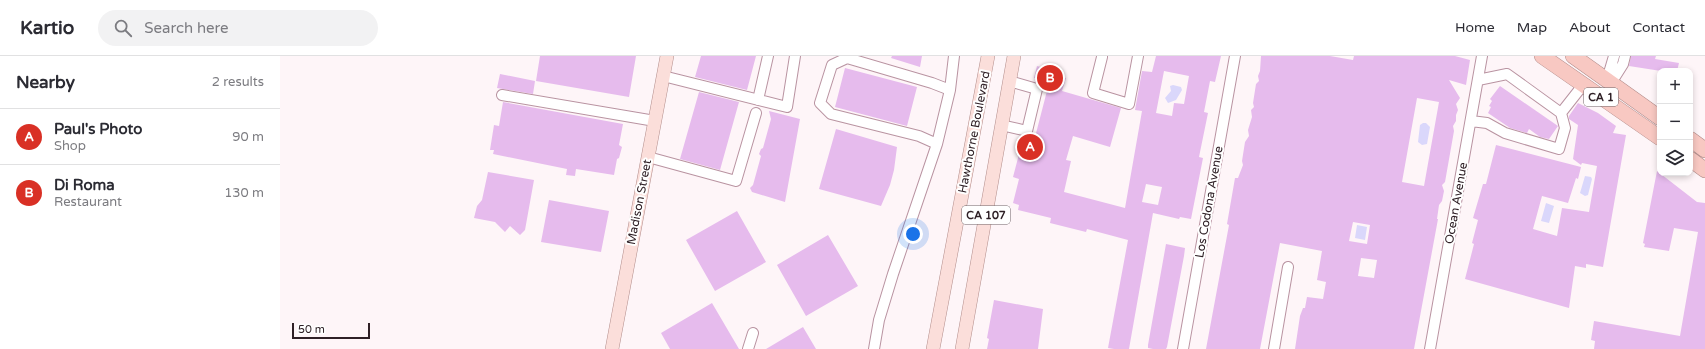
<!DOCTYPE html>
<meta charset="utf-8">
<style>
:root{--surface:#fff;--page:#f2f2f3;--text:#2b2b33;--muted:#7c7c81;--line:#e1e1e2;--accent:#d93025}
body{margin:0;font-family:"Varela Round",sans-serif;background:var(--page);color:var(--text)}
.controls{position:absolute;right:12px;top:12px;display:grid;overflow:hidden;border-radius:8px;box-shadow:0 2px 6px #0003}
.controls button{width:36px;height:36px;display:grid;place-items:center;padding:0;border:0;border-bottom:1px solid var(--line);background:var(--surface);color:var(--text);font:20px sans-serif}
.scale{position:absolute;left:12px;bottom:10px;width:78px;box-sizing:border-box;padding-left:4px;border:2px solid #2f2026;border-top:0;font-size:11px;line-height:14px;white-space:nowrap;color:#2f2026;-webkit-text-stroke:3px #fff;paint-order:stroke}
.you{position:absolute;left:633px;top:178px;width:14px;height:14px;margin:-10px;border:3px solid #fff;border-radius:50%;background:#1a73e8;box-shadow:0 0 0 6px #1a73e833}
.badge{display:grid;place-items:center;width:26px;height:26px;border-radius:50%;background:var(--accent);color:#fff;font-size:13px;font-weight:700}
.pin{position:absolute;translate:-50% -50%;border:2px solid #fff;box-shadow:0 1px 4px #0006}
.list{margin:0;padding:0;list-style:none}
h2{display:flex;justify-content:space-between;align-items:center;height:52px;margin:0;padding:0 16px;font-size:17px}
h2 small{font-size:13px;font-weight:400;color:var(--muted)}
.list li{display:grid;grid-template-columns:26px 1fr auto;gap:12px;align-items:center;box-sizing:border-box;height:56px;padding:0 16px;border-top:1px solid var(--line)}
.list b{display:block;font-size:15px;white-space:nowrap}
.list p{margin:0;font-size:13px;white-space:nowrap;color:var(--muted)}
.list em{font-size:13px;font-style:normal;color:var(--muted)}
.icon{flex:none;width:22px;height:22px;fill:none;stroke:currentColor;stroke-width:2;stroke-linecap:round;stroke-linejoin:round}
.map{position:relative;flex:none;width:1425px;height:293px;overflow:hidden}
header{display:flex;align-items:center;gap:24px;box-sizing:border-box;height:56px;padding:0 20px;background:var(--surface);border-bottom:1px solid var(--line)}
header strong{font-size:19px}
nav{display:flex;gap:22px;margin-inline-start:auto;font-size:14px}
.search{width:280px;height:36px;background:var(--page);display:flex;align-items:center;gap:10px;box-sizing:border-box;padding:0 14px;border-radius:22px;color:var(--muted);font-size:15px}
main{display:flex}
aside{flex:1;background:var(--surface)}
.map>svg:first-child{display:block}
.water{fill:#dad7fb}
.building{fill:#e6bbed;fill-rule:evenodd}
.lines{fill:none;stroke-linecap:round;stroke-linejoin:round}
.minor-casing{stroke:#b993a1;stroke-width:12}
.major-casing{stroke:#b28d8b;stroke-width:14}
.highway-casing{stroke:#b28d8b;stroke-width:16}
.minor{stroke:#fff;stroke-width:10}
.major{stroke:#fbdeda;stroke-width:13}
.highway{stroke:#f8c8c2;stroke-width:15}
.labels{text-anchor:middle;stroke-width:4;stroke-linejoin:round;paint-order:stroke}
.shield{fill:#fff;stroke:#6d6367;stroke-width:1}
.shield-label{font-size:11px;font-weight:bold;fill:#2f2026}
.street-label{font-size:12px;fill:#2f2026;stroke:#fff}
</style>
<header>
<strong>Kartio</strong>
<div class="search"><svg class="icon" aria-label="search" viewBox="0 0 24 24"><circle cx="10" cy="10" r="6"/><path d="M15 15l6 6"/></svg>Search here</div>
<nav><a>Home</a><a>Map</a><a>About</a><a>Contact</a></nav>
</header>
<main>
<aside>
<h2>Nearby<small>2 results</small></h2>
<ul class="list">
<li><span class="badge">A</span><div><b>Paul's Photo</b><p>Shop</p></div><em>90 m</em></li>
<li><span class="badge">B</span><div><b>Di Roma</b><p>Restaurant</p></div><em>130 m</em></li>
</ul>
</aside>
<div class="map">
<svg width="1425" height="293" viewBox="0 0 1425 293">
<rect width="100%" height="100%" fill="#fef5f8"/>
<path class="water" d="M893,29L901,31L902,34L896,44L888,47L885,42L891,35L890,30Z
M1143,67H1146L1150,71L1147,88L1142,89L1138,86L1140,69Z
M1305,120L1311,121L1312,123L1308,139L1305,140L1300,137Z
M1266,147L1274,150L1269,167L1261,165Z
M1077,169L1087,171L1085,184L1075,182Z"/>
<path class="building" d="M260,0H356L349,41L256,25Z
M421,0H476L467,34L415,21Z
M612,0H642L640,11L611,2Z
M876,0H941L935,26L930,25L924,56L928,57L919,101L923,102L911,163L900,161L899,163L873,157L849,293H834L828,292L848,184L807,173L806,176L770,167L771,162L738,154L739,149L733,147L739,123L733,121L743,83L754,85L768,31L755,26L756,22H754L757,10L783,17L782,21L786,22L782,35L841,52L830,91L793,80L786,104L791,105L784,136L845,152L862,55L855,54L862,15L872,16ZM884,15L909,20L904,48L894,47L892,60L876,57ZM866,128L882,131L878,149L862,146Z
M981,0H1050L1073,4L1074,0H1175L1190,4L1186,29L1169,24L1180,42L1176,48L1178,54L1176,59V65L1173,70L1174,75L1165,126L1162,129L1164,135L1162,145L1159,149L1157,163H1158L1134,293H1015L1020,260L1023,252H1025L1027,241L1043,243L1046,226L1037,224L1042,195L1000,187L980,293H926L949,169L947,168L955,122H958L963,109L962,105L965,86L969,80L968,74L972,61L971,54L974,51L973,47L976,28L979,25L978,20L980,15ZM1137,42L1159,46L1144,130L1122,126ZM1073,166L1090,169L1087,188L1069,185ZM1081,202L1097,204L1094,222L1078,220Z
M1351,0H1376L1375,3L1399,7L1397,15H1381L1349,10Z
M565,12L637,31L627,70L555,51Z
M220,18L255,25L253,38L217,32Z
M1220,30L1278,70L1269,83L1260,81L1249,73L1247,77L1230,72L1208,57L1211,51L1209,50L1212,45L1210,43Z
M419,36L459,46L440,114L400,103Z
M223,46L343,68L339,89L342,91L339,102L337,103L334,119L296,113L295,120L286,119L287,113L213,98L214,94H210L214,69L219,70Z
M1298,47L1318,57L1336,70L1333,77L1346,79L1323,211L1306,208V212L1295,210L1289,252L1185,223L1194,188L1192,187L1198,164L1193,162L1203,128H1206L1216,89L1301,111L1298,123L1296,122L1288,147L1262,140L1253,173L1277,180L1282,152L1309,156L1317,110L1302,107L1301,109L1293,103L1298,69L1289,63V60Z
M489,55L520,63L505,146L472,136L470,132L473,129L481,100L479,98L481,93L483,92L491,63Z
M556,73L617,91L614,114L610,129L601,150L539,133Z
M1377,115L1417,146L1425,147V293H1314L1315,285L1311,284L1314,265L1400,280L1418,176L1394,172L1389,195L1364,191L1365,188L1363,187Z
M208,116L254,124L245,174L240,179L230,170L225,176L215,166L194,162L197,150L202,144Z
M269,144L329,155L321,196L261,186Z
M457,155L486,206L435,235L406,184Z
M548,179L578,230L526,260L497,209Z
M886,188L905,192L904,200L887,291L886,293H873L868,292V289Z
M714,244L763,253L758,293H707L709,283L707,282Z
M432,247L459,293H390L381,277Z
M523,271L536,293H486Z"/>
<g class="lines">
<defs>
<path id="minor" d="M822,1L813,37L849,48L858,0
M383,20L507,51L515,0
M1327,24L1334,0
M1331,27L1343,8L1345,0
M222,39L375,65
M478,44L488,0
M1281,57L1303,29
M1191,65L1207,67L1225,77L1279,93L1285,72L1281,57L1227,18L1198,24
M721,69L747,75L757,33L729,25
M657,88L639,80L551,58L540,47L552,9L567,2L652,27L670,34
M368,101L456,125L476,57
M468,293L473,277
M594,293L599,264L613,218L657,88L670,34L674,0
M903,293L955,0
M994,293L1008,211
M1150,293L1202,0"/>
<path id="major" d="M332,293L387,0
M653,293L708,0
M682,293L734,0"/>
<path id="highway" d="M1262,0L1380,82
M1293,0L1380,62
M1410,83L1425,94
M1410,103L1425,114"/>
</defs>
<use href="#minor" class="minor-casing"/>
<use href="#major" class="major-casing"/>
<use href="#highway" class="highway-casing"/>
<use href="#minor" class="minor"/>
<use href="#major" class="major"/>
<use href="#highway" class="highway"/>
</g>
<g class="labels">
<g class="shield">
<rect x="1304" y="32" width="34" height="18" rx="3"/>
<rect x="682" y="150" width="48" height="18" rx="3"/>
</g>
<g class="shield-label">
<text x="1321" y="45">CA 1</text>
<text x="706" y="163">CA 107</text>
</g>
<g class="street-label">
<text transform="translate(694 76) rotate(-79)" y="4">Hawthorne Boulevard</text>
<text transform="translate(359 146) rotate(-79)" y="4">Madison Street</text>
<text transform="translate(929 146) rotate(-80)" y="4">Los Codona Avenue</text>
<text transform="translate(1176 147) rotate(-80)" y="4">Ocean Avenue</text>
</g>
</g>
</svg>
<div class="controls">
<button>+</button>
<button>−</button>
<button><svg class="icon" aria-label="layers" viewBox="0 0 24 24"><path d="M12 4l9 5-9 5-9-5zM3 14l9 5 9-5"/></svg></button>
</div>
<div class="scale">50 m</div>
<div class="you"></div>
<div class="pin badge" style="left:750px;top:91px">A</div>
<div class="pin badge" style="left:770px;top:22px">B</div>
</div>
</main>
